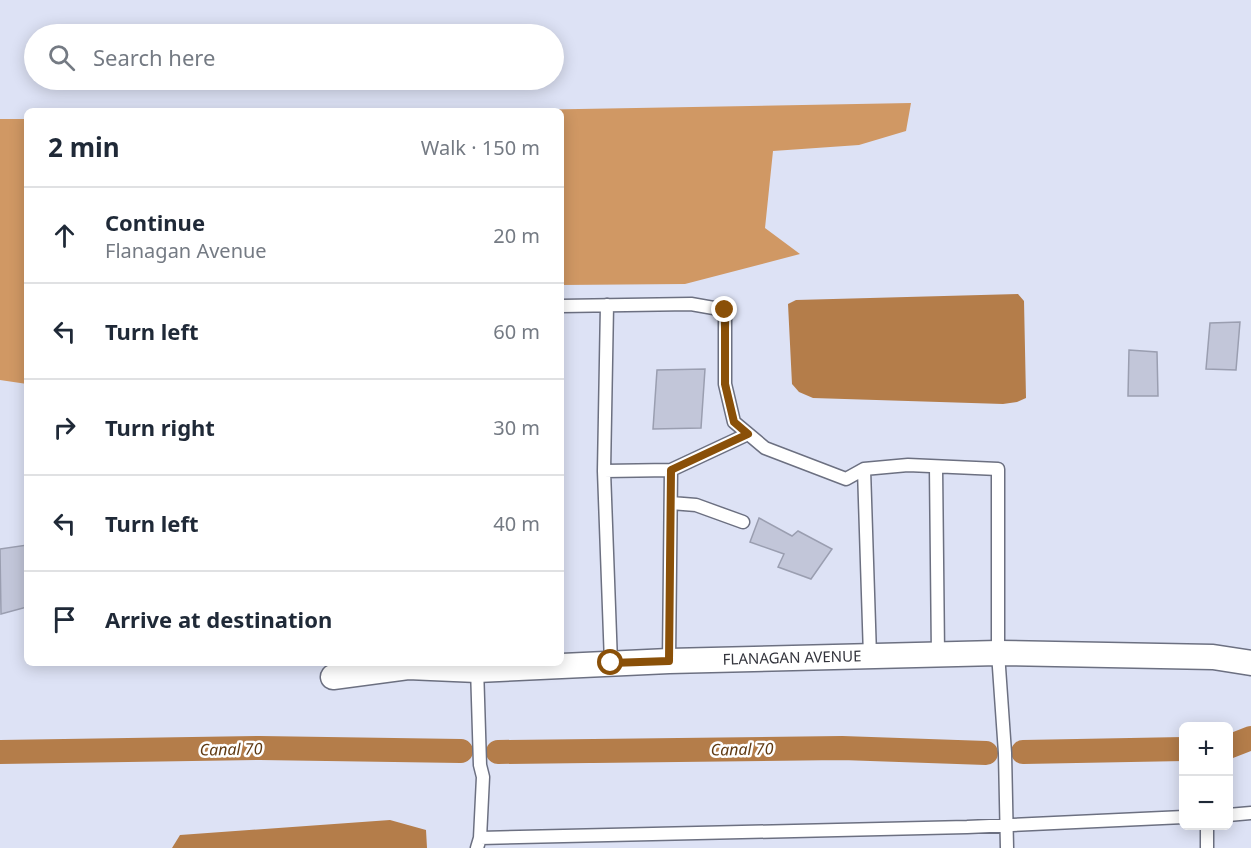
<!DOCTYPE html>
<meta charset="utf-8">
<style>
:root{--surface:#fff;--page:#f2f2f3;--text:#1f2937;--muted:#747a83;--line:#e0e1e3}
body{margin:0;font-family:"Noto Sans",sans-serif;background:var(--page);color:var(--text)}
.controls{position:absolute;right:18px;bottom:18px;display:grid;overflow:hidden;border-radius:9px;box-shadow:0 3px 15px #0003}
.controls button{width:54px;height:54px;display:grid;place-items:center;padding:0;border:0;border-bottom:2px solid var(--line);background:var(--surface);color:var(--text);font:30px sans-serif}
.stop{position:absolute;width:18px;height:18px;margin:-14px;border:4px solid #8a5008;border-radius:50%;background:#fff}
.stop.end{background:#8a5008;border-color:#fff;box-shadow:0 2px 6px #0008}
.list{margin:0;padding:0;list-style:none}
h2{display:flex;justify-content:space-between;align-items:center;height:78px;margin:0;padding:0 24px;font-size:26px}
h2 small{font-size:20px;font-weight:400;color:var(--muted)}
.list li{display:grid;grid-template-columns:39px 1fr auto;gap:18px;align-items:center;box-sizing:border-box;height:96px;padding:0 24px;border-top:2px solid var(--line)}
.list b{display:block;font-size:22px;white-space:nowrap}
.list p{margin:0;font-size:20px;white-space:nowrap;color:var(--muted)}
.list em{font-size:20px;font-style:normal;color:var(--muted)}
.icon{flex:none;width:33px;height:33px;fill:none;stroke:currentColor;stroke-width:2;stroke-linecap:round;stroke-linejoin:round}
.map{position:relative;flex:none;width:1251px;height:848px;overflow:hidden}
.search{position:absolute;background:var(--surface);box-shadow:0 3px 15px #0003;left:24px;top:24px;width:540px;height:66px;display:flex;align-items:center;gap:15px;box-sizing:border-box;padding:0 21px;border-radius:33px;color:var(--muted);font-size:22px}
.panel{position:absolute;background:var(--surface);box-shadow:0 3px 15px #0003;left:24px;top:108px;width:540px;height:558px;border-radius:9px}
.map>svg:first-child{display:block}
.forest{fill:#d09864}
.water{fill:#b47d4a}
.lines{fill:none;stroke-linecap:round;stroke-linejoin:round}
.canal{stroke:#b47d4a;stroke-width:24}
.building{fill:#c2c6d9;stroke:#9a9eb0;stroke-width:1.5}
.service-casing{stroke:#6c7081;stroke-width:15}
.minor-casing{stroke:#6c7081;stroke-width:27}
.service{stroke:#fff;stroke-width:12}
.minor{stroke:#fff;stroke-width:24}
.route{stroke:#8a5008;stroke-width:8}
.labels{text-anchor:middle;stroke-width:5;stroke-linejoin:round;paint-order:stroke}
.street-label{font-size:15px;fill:#33343c;stroke:#fff}
.water-label{font-size:16px;font-style:italic;fill:#603a12;stroke:#fff}
</style>
<div class="map">
<svg width="1251" height="848" viewBox="0 0 1251 848">
<rect width="100%" height="100%" fill="#dde2f5"/>
<path class="forest" d="M911,103L906,131L859,145L773,151L765,228L800,254L685,284L561,285V111H472Z
M0,119H27V384L0,380Z"/>
<path class="water" d="M1018,294L1024,301L1026,398L1017,402L1003,404L813,398L799,392L792,384L788,304L796,300Z
M390,820L426,830L427,848H172L180,835Z"/>
<g class="lines">
<path class="canal" d="M1228,747L1251,738
M0,752L260,748L461,751
M498,752L842,748L986,753
M1023,752L1184,749"/>
</g>
<path class="building" d="M1240,322L1236,370L1206,369L1210,323Z
M1129,350L1157,352L1158,396H1128Z
M705,369L701,428L653,429L657,370Z
M759,518L792,536L798,531L832,549L811,579L778,567L784,554L750,542Z
M27,545V607L1,614L0,549Z"/>
<g class="lines">
<defs>
<path id="service" d="M607,305L604,471L611,663
M561,306L691,304L725,310V384L734,422L765,448L846,479L864,469L908,465L998,469V653L1005,753L1007,848
M936,467L938,655
M864,469L870,656
M671,470L748,434
M604,471L671,470L669,661
M671,503L696,505L743,522
M1228,815L1251,813
M1207,826V848
M480,838L967,827L1184,817
M477,848L480,838L483,777L480,765L477,667"/>
<g id="minor">
<path id="s1" d="M333,677L408,667L477,670L669,661L998,653L1213,657L1251,663"/>
</g>
</defs>
<use href="#service" class="service-casing"/>
<use href="#minor" class="minor-casing"/>
<use href="#service" class="service"/>
<use href="#minor" class="minor"/>
</g>
<g class="lines">
<path class="route" d="M611,663L669,661L671,470L748,434L734,422L725,384V310"/>
</g>
<g class="labels">
<g class="street-label">
<text dy="5" stroke="none"><textPath href="#s1" startOffset="460">FLANAGAN AVENUE</textPath></text>
</g>
<g class="water-label">
<text transform="translate(231 749) rotate(-1)" y="6">Canal 70</text>
<text transform="translate(742 749) rotate(-1)" y="6">Canal 70</text>
</g>
</g>
</svg>
<div class="controls">
<button>+</button>
<button>−</button>
</div>
<div class="stop" style="left:611px;top:663px"></div>
<div class="stop end" style="left:725px;top:310px"></div>
<div class="search"><svg class="icon" aria-label="search" viewBox="0 0 24 24"><circle cx="10" cy="10" r="6"/><path d="M15 15l6 6"/></svg>Search here</div>
<section class="panel">
<h2>2 min<small>Walk · 150 m</small></h2>
<ul class="list">
<li><svg class="icon" aria-label="ahead" viewBox="0 0 24 24"><path d="M12 20V5M6 11l6-6 6 6"/></svg><div><b>Continue</b><p>Flanagan Avenue</p></div><em>20 m</em></li>
<li><svg class="icon" aria-label="left" viewBox="0 0 24 24"><path d="M17 20v-9H6M10 6l-5 5 5 5"/></svg><div><b>Turn left</b></div><em>60 m</em></li>
<li><svg class="icon" aria-label="right" viewBox="0 0 24 24"><path d="M7 20v-9h11M14 6l5 5-5 5"/></svg><div><b>Turn right</b></div><em>30 m</em></li>
<li><svg class="icon" aria-label="left" viewBox="0 0 24 24"><path d="M17 20v-9H6M10 6l-5 5 5 5"/></svg><div><b>Turn left</b></div><em>40 m</em></li>
<li><svg class="icon" aria-label="arrive" viewBox="0 0 24 24"><path d="M6 21V4h12l-3 4 3 4H6"/></svg><div><b>Arrive at destination</b></div></li>
</ul>
</section>
</div>
